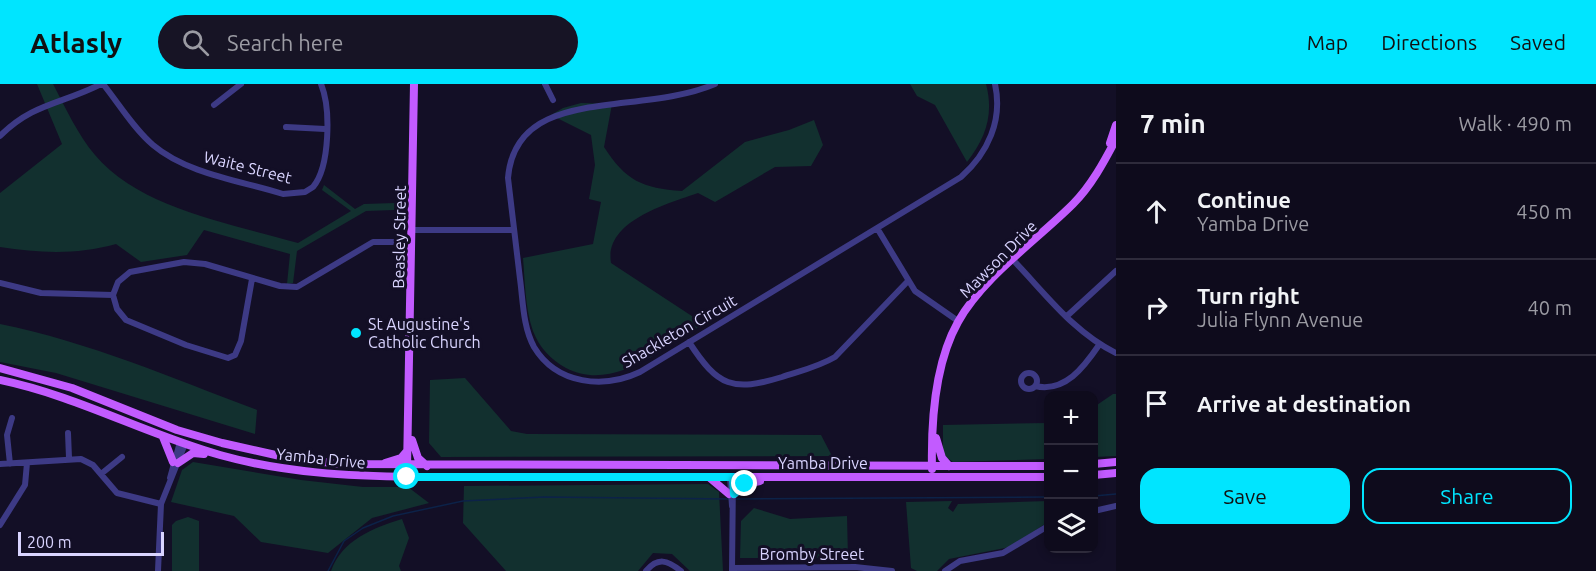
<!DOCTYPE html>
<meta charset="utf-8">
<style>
:root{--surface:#0e0b1c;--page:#171425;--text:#f1f3f6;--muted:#9b9ba3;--line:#2e2b3b;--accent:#00e5ff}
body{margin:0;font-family:Ubuntu,sans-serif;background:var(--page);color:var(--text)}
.controls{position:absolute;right:18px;bottom:18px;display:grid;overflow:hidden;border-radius:12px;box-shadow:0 3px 9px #0003}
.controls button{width:54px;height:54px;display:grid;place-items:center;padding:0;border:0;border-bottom:2px solid var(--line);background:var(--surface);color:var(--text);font:30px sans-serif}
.scale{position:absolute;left:18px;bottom:15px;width:146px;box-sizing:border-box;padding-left:6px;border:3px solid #d9d4ff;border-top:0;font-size:16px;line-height:21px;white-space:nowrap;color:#d9d4ff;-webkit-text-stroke:4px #130f26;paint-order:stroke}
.stop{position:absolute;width:18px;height:18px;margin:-14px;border:4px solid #00e5ff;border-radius:50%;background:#fff}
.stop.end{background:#00e5ff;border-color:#fff;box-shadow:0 2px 6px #0008}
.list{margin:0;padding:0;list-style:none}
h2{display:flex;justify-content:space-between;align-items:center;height:78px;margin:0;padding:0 24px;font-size:26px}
h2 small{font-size:20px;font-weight:400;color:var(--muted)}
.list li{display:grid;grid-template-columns:39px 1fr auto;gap:18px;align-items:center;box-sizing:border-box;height:96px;padding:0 24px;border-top:2px solid var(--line)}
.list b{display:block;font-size:22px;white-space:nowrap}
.list p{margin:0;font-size:20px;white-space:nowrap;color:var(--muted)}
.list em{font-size:20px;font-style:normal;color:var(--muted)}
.actions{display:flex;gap:12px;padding:18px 24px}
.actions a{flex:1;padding:14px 0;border:2px solid var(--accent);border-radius:18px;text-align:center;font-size:21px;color:var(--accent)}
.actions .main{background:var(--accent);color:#111}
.icon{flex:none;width:33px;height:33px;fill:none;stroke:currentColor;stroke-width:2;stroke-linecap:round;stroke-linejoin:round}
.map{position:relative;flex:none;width:1116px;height:487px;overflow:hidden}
header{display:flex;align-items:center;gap:36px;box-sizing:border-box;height:84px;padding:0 30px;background:var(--accent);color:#111}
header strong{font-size:28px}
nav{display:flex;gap:33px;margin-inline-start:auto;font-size:21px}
.search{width:420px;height:54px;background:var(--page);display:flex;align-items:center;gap:15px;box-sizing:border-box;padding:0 21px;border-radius:33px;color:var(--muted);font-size:22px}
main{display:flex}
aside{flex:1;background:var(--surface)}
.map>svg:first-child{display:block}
.green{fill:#12302f}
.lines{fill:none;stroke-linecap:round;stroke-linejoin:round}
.stream{stroke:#0c2248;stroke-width:1.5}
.minor{stroke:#3d3a85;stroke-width:6}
.major{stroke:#c25bff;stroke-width:8}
.route{stroke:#00e5ff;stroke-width:8}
.poi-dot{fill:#00e5ff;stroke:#130f26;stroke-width:2}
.labels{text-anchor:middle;stroke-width:6;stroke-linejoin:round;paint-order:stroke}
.street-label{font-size:16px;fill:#d9d4ff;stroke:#130f26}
.poi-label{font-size:16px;fill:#d9d4ff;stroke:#130f26;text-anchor:start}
</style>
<header>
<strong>Atlasly</strong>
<div class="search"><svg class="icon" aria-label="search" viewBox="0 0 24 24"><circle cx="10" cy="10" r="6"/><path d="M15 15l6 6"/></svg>Search here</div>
<nav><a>Map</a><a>Directions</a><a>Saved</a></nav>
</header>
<main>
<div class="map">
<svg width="1116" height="487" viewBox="0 0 1116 487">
<rect width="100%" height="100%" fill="#130f26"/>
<path class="green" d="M37,0H53C65,23 78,51 95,71C140,125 233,140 298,159L351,127L322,106L324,101L355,125L364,120L395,119L394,126L366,127L297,167L293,199L287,200L290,170L204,146L187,171L141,178L116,160C77,171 39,169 0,163V109L62,60Z
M910,0H986C994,30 986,54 967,78L935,21L917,12Z
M581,19L612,20L604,63C626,97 642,104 682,107L745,58L789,46L814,36L823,61L811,82L775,83L715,118L698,109C667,120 604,137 611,179L704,240C664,263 614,309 566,284C551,276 539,263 533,247C525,224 525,197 523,174L593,160L601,118L589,115L595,81L591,51L551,31L563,24Z
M0,240C89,258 172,294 257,326L255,350L56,289L0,278Z
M465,294L511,347L527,350L821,351L832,372L441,373L429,359L430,296Z
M1113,310H1116V372L1094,373V323Z
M1048,339V375L953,378L943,371V341Z
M193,378L301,396L363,403H408L429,419L372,434L328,469L261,458L234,432L171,418L182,386Z
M708,400L719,408L723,487H690L672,470L653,469L638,487H506L463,439L464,402Z
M952,417L948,424L953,428L958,420L1048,417V438L1010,463L949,475L937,487H917L911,484L906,418Z
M754,424L790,435L847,432L848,474H740L741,437Z
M188,433L199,437V487H172V441L176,437Z
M402,435L409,454L399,482L401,487H331C342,456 373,444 402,435Z"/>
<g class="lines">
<path class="stream" d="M1094,412L1116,410
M735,415L1048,413
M328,487L344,457L363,444L393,432L463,417L544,413L730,415"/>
<path class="minor" d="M103,0C119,20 134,45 153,61C187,90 242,97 283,110L305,108L313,103C330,83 331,24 321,0
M545,0L553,16
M715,0C638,33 516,0 508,94C512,128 516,162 520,195C523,217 523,243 534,263C557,301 604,305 640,288L961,93C988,69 1003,36 995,0
M214,21L241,0
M286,43L325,45
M0,52C33,19 62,20 101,0
M877,144L915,207L958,237
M412,146H514
M1013,176C1045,209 1074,249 1116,269
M252,195L241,257L235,271L228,274L186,261L126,236L117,225L113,211L118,198L130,188L184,178L205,180L280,202L297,203L373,158H412
M0,199L41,209L113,211
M1067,232L1116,187
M689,258C718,303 733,308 782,293C800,287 818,283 835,273L908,197
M1021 297a8 8 0 1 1 16 0a8 8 0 1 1-16 0Z
M1035,302C1065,309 1084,283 1099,261
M68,349L69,374
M0,380L81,375L93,381L117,409L161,420
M10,380L7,351L12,334
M101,390L122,373
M730,393L732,422
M170,394L180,358
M1094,427L1116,422
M0,441L25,401L27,379
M732,484L855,483L892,487
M732,486L733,393
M158,487L161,420L185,360
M646,487C658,473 667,476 681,487
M945,487L960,477L1003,469L1048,442"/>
<path class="major" d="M1110,59L1116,41
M0,284L72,304L177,346L222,359L289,374L341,380L1048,382
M0,296C77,312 145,350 220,371C284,389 349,392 415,393H1048
M163,353L173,378
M936,354L942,374L949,382
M412,356L418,374L427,382
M178,379L193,369L204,370
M385,379L401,374L407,367
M1094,380L1116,378
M407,385L414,0
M932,385C931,338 935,279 958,238C983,193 1037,156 1073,120C1091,102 1104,78 1116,55
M1094,391L1116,389
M710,394L729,410
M734,410L745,400L760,397"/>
</g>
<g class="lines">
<path class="route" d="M407,393H733L734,410L745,400"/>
</g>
<circle class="poi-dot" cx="356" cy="249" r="6"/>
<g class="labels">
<g class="street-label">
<text transform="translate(248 83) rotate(14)" y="6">Waite Street</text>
<text transform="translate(399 153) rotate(-89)" y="6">Beasley Street</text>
<text transform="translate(998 175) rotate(-45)" y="6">Mawson Drive</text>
<text transform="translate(679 247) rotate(-30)" y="6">Shackleton Circuit</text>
<text transform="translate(321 374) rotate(6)" y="6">Yamba Drive</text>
<text x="823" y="385">Yamba Drive</text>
<text x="812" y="476">Bromby Street</text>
</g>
<g class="poi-label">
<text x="368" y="246">St Augustine's<tspan x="368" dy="18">Catholic Church</tspan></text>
</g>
</g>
</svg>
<div class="controls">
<button>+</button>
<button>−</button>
<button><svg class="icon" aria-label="layers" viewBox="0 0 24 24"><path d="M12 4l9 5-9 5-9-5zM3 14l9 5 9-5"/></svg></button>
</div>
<div class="scale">200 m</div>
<div class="stop" style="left:407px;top:393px"></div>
<div class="stop end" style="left:745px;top:400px"></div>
</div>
<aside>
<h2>7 min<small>Walk · 490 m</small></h2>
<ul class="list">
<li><svg class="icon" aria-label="ahead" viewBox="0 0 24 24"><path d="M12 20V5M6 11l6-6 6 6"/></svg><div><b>Continue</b><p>Yamba Drive</p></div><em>450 m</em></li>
<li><svg class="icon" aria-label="right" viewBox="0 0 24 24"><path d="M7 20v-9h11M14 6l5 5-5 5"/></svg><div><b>Turn right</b><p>Julia Flynn Avenue</p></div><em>40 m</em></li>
<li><svg class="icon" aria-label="arrive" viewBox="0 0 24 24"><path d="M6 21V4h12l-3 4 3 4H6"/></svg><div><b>Arrive at destination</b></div></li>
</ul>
<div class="actions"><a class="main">Save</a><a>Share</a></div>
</aside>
</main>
